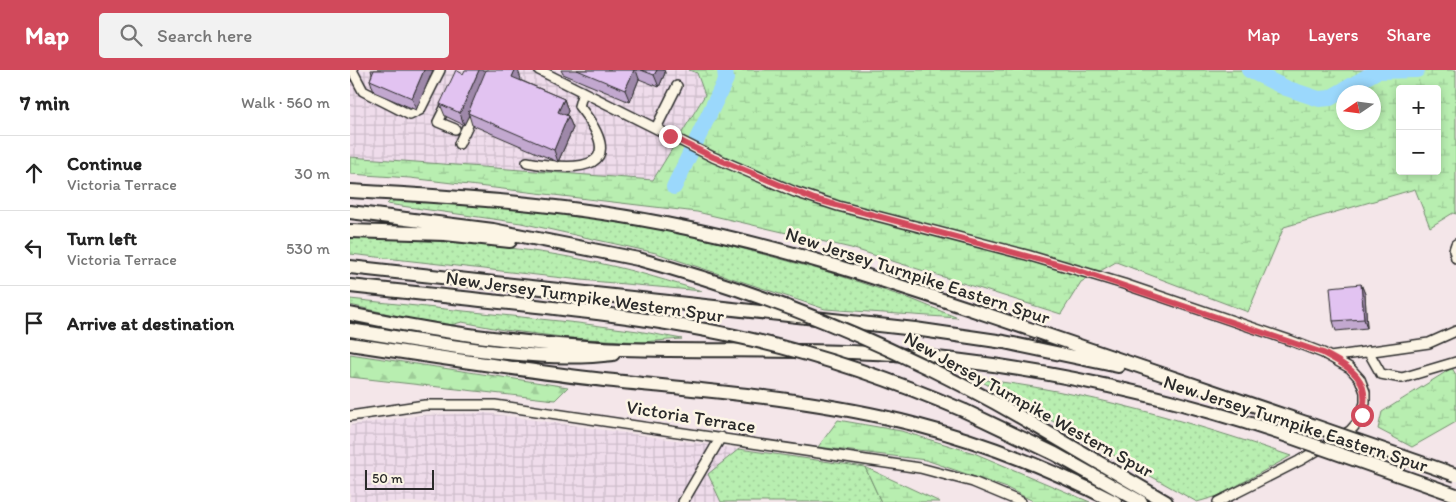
<!DOCTYPE html>
<meta charset="utf-8">
<style>
:root{--surface:#fff;--page:#f2f2f2;--text:#222;--muted:#767676;--line:#e0e0e0;--accent:#d1495b}
body{margin:0;font-family:Itim,sans-serif;background:var(--page);color:var(--text)}
.controls{position:absolute;right:15px;top:15px;display:grid;overflow:hidden;border-radius:5px;box-shadow:0 2px 8px #0003}
.controls button{width:45px;height:45px;display:grid;place-items:center;padding:0;border:0;border-bottom:1px solid var(--line);background:var(--surface);color:var(--text);font:25px sans-serif}
.compass{position:absolute;left:986px;top:15px;width:45px;height:45px;border-radius:50%;background:var(--surface);box-shadow:0 2px 8px #0003;rotate:257deg}
.scale{position:absolute;left:15px;bottom:12px;width:69px;box-sizing:border-box;padding-left:5px;border:2px solid #2b2b2b;border-top:0;font-size:14px;line-height:18px;white-space:nowrap;color:#2b2b2b;-webkit-text-stroke:4px #fcf5e5;paint-order:stroke}
.stop{position:absolute;width:15px;height:15px;margin:-11px;border:4px solid #d1495b;border-radius:50%;background:#fff}
.stop.end{background:#d1495b;border-color:#fff;box-shadow:0 1px 5px #0008}
.list{margin:0;padding:0;list-style:none}
h2{display:flex;justify-content:space-between;align-items:center;height:65px;margin:0;padding:0 20px;font-size:21px}
h2 small{font-size:16px;font-weight:400;color:var(--muted)}
.list li{display:grid;grid-template-columns:32px 1fr auto;gap:15px;align-items:center;box-sizing:border-box;height:75px;padding:0 20px;border-top:1px solid var(--line)}
.list b{display:block;font-size:19px;white-space:nowrap}
.list p{margin:0;font-size:16px;white-space:nowrap;color:var(--muted)}
.list em{font-size:16px;font-style:normal;color:var(--muted)}
.icon{flex:none;width:28px;height:28px;fill:none;stroke:currentColor;stroke-width:2;stroke-linecap:round;stroke-linejoin:round}
.map{position:relative;flex:none;width:1106px;height:432px;overflow:hidden}
header{display:flex;align-items:center;gap:30px;box-sizing:border-box;height:70px;padding:0 25px;background:var(--accent);color:#fff}
header strong{font-size:24px}
nav{display:flex;gap:28px;margin-inline-start:auto;font-size:18px}
.search{width:350px;height:45px;background:var(--page);display:flex;align-items:center;gap:12px;box-sizing:border-box;padding:0 18px;border-radius:5px;color:var(--muted);font-size:19px}
main{display:flex}
aside{flex:1;background:var(--surface)}
.map>svg:first-child{display:block}
.industrial{fill:url(#industrial-grid)}
.grass{fill:url(#grass-dots);stroke:#728c6e}
.forest{fill:url(#forest-firs);stroke:#728c6e}
.wetland{fill:url(#wetland-marsh);stroke:#728c6e;fill-rule:evenodd}
.lines{fill:none;stroke-linecap:round;stroke-linejoin:round}
.river{stroke:#9bd8fc;stroke-width:16}
.minor-casing{stroke:#2b2b2b;stroke-width:12}
.highway-casing{stroke:#2b2b2b;stroke-width:16}
.minor{stroke:#fcf5e5;stroke-width:9}
.highway{stroke:#fcf5e5;stroke-width:12}
.highway-bridge-casing{stroke:#2b2b2b;stroke-width:16;stroke-linecap:butt}
.highway-bridge{stroke:#fcf5e5;stroke-width:12}
.wall{fill:#c2a8cf;stroke:#2b2b2b}
.shaded-wall{fill:#9e88a9;stroke:#2b2b2b}
.building{fill:#e2c3f1;stroke:#2b2b2b}
.route{stroke:#d1495b;stroke-width:6}
.labels{text-anchor:middle;stroke-width:5;stroke-linejoin:round;paint-order:stroke}
.street-label{font-size:19px;fill:#2b2b2b;stroke:#fcf5e5}
</style>
<header>
<strong>Map</strong>
<div class="search"><svg class="icon" aria-label="search" viewBox="0 0 24 24"><circle cx="10" cy="10" r="6"/><path d="M15 15l6 6"/></svg>Search here</div>
<nav><a>Map</a><a>Layers</a><a>Share</a></nav>
</header>
<main>
<aside>
<h2>7 min<small>Walk · 560 m</small></h2>
<ul class="list">
<li><svg class="icon" aria-label="ahead" viewBox="0 0 24 24"><path d="M12 20V5M6 11l6-6 6 6"/></svg><div><b>Continue</b><p>Victoria Terrace</p></div><em>30 m</em></li>
<li><svg class="icon" aria-label="left" viewBox="0 0 24 24"><path d="M17 20v-9H6M10 6l-5 5 5 5"/></svg><div><b>Turn left</b><p>Victoria Terrace</p></div><em>530 m</em></li>
<li><svg class="icon" aria-label="arrive" viewBox="0 0 24 24"><path d="M6 21V4h12l-3 4 3 4H6"/></svg><div><b>Arrive at destination</b></div></li>
</ul>
</aside>
<div class="map">
<svg width="1106" height="432" viewBox="0 0 1106 432">
<defs>
<pattern id="industrial-grid" width="8" height="8" patternUnits="userSpaceOnUse" patternTransform="scale(1.25)"><rect width="8" height="8" fill="#efdceb"/><path d="M0 4h8M4 0v8" fill="none" stroke="#cdbdca"/></pattern>
<pattern id="grass-dots" width="8" height="8" patternUnits="userSpaceOnUse" patternTransform="scale(1.25)"><rect width="8" height="8" fill="#b8eeb0"/><path d="M2 2h.1M6 6h.1" fill="none" stroke="#9ecc98" stroke-width="1.8" stroke-linecap="round"/></pattern>
<pattern id="forest-firs" width="22" height="20" patternUnits="userSpaceOnUse" patternTransform="scale(1.25)"><rect width="22" height="20" fill="#b8eeb0"/><path d="M5 1l3.5 6h-7zM16 11l3.5 6h-7z" fill="#9ecc98"/></pattern>
<pattern id="wetland-marsh" width="20" height="14" patternUnits="userSpaceOnUse" patternTransform="scale(1.25)"><rect width="20" height="14" fill="#b8eeb0"/><path d="M1 5h8M5 5V1M11 12h8M15 12V8" fill="none" stroke="#9ecc98"/></pattern>
</defs>
<rect width="100%" height="100%" fill="#f4e6e9"/>
<filter id="ink" filterUnits="userSpaceOnUse"><feTurbulence type="fractalNoise" baseFrequency=".02" numOctaves="2"/><feDisplacementMap in="SourceGraphic" scale="10" xChannelSelector="R" yChannelSelector="G"/><feConvolveMatrix kernelMatrix="1 2 1 2 8 2 1 2 1" color-interpolation-filters="sRGB"/></filter>
<g filter="url(#ink)">
<path class="industrial" d="M8,0H339L347,2L355,25L303,110L0,87V3Z
M136,343L515,397L531,432H0V355L72,345Z"/>
<path class="grass" d="M43,128L171,132L331,162L475,201L561,229L608,248L475,239L306,183L171,153L37,134Z
M0,167C85,170 170,175 253,194C287,201 320,212 352,221L231,210L0,184Z
M0,229L228,253L288,261L332,269L292,272L220,268L154,260L112,252L101,255L61,249L0,235Z
M627,309C735,321 838,351 941,386L868,426L847,432Z
M389,379L515,397L531,432H371L358,404Z"/>
<path class="forest" d="M0,284L218,317L205,330L0,307Z"/>
<path class="wetland" d="M339,0H1106V144L1103,143L1080,157L1065,119L934,157L898,242L766,192L731,212L711,244L501,178L347,142L60,108L0,104V87L303,110L355,25L347,3ZM1050,19H1087V101H1050ZM994,22H1024V52H994Z
M1102,298L1106,305V352L1062,377L1028,359L1032,342Z
M488,350L551,361L624,383L740,432H685L657,418L576,390L468,377Z
M515,397L590,432H531Z"/>
<g class="lines">
<path class="river" d="M899,0L936,18L969,29L980,28L1027,1L1067,0
M324,117L376,9L375,0"/>
<defs>
<path id="minor" d="M2,0L13,21L60,45L70,40L90,0
M189,0L363,87L445,122L488,136L677,185L774,214L939,270L973,283L1000,298L1010,309L1015,322V333L1008,352L1000,361L949,391L868,432
M98,32L88,52L105,59
M306,58L327,16
M109,74L125,40
M177,92C231,102 280,100 229,36L233,22
M1106,174L1104,180L1106,188
M1018,281L1031,304L1052,308L1106,292
M980,287L1079,273L1106,261
M0,346L75,335H145L570,398L623,412L671,432
M333,432L371,367"/>
<path id="highway" d="M0,121C111,127 222,134 331,157C437,178 539,212 641,246C746,282 851,317 956,353
M0,142L143,160L288,189
M0,161L95,164L160,171
M0,197L565,259L654,272L768,296
M0,216L103,227
M0,244C90,263 181,275 272,279C362,282 453,278 543,284C676,294 805,322 932,364
M0,260C79,272 185,294 263,284
M0,274C85,287 169,300 254,310C357,321 462,328 563,354C633,372 701,399 765,432
M615,341L705,384L791,432
M681,353L816,432"/>
</defs>
<use href="#minor" class="minor-casing"/>
<use href="#highway" class="highway-casing"/>
<use href="#minor" class="minor"/>
<use href="#highway" class="highway"/>
<defs>
<path id="highway-bridge" d="M288,189C426,226 557,281 681,353
M103,227C197,237 292,246 385,266C464,283 541,309 615,341
M956,353L1106,405
M932,364L1106,425"/>
</defs>
<use href="#highway-bridge" class="highway-bridge-casing"/>
<use href="#highway-bridge" class="highway-bridge"/>
</g>
<path class="wall" d="M21,0H83L66,40L24,22L20,10L22,4Z
M211,0H314L315,3L309,17L289,9L280,32L213,4Z
M113,4L171,9L170,10L214,29L218,41L216,45L218,46L223,58L208,92L122,55L119,45L114,55L95,46L90,34Z
M1011,214L1015,224L1017,258L986,261L983,251Z"/>
<path class="shaded-wall" d="M74,0H83L66,40L62,28Z
M129,0H138L118,43L119,45L114,55L110,43Z
M165,0H168L171,9L167,19L162,7Z
M284,0H286L289,9L280,32L275,20Z
M307,0H314L315,3L309,17L304,5Z
M214,29L218,41L213,54L208,42Z
M218,46L223,58L208,92L204,80Z
M1011,214L1015,224L1017,258L1014,249Z"/>
<path class="building" d="M24,0H74L62,28L20,10Z
M106,0L113,4L115,0H129L110,43L90,34Z
M136,0H165L162,7L214,29L208,42L218,46L204,80L118,43Z
M227,0H284L275,20Z
M291,0H307L304,5Z
M1011,214L1014,249L983,251L980,217Z"/>
</g>
<g class="lines" filter="url(#ink)">
<path class="route" d="M320,66L363,87L464,129L721,198L973,283C1001,298 1022,309 1012,345"/>
</g>
<g class="labels">
<g class="street-label">
<text transform="translate(568 205) rotate(18)" y="7">New Jersey Turnpike Eastern Spur</text>
<text transform="translate(235 226) rotate(8)" y="7">New Jersey Turnpike Western Spur</text>
<text transform="translate(679 334) rotate(29)" y="7">New Jersey Turnpike Western Spur</text>
<text transform="translate(341 346) rotate(9)" y="7">Victoria Terrace</text>
<text transform="translate(946 353) rotate(18)" y="7">New Jersey Turnpike Eastern Spur</text>
</g>
</g>
</svg>
<div class="controls">
<button>+</button>
<button>−</button>
</div>
<svg class="compass" viewBox="-18 -18 36 36"><path d="M0-13l5 13h-10z" fill="#e53935"/><path d="M0 13l5-13h-10z" fill="#767676"/></svg>
<div class="scale">50 m</div>
<div class="stop" style="left:1012px;top:345px"></div>
<div class="stop end" style="left:320px;top:66px"></div>
</div>
</main>
